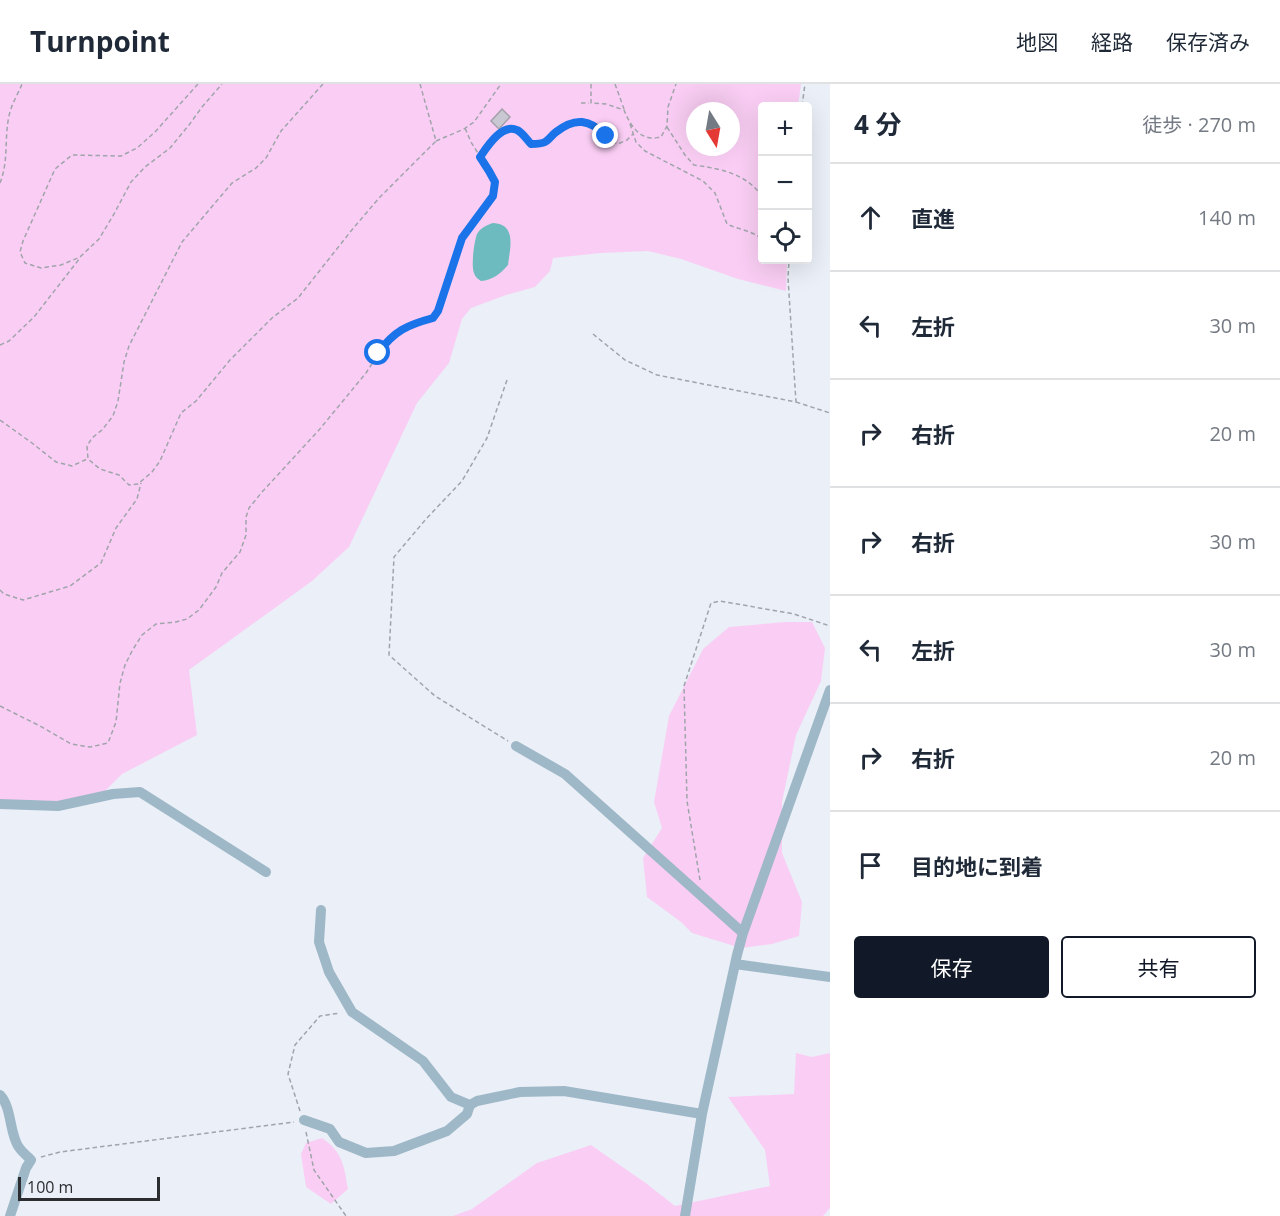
<!DOCTYPE html>
<html lang="ja">
<meta charset="utf-8">
<style>
:root{--surface:#fff;--page:#f6f6f7;--text:#1f2937;--muted:#747a83;--line:#e0e1e3;--accent:#111827}
body{margin:0;font-family:"Open Sans","Noto Sans JP",sans-serif;background:var(--page);color:var(--text)}
.controls{position:absolute;right:18px;top:18px;display:grid;overflow:hidden;border-radius:6px;box-shadow:0 6px 24px #0002}
.controls button{width:54px;height:54px;display:grid;place-items:center;padding:0;border:0;border-bottom:2px solid var(--line);background:var(--surface);color:var(--text);font:30px sans-serif}
.compass{position:absolute;left:686px;top:18px;width:54px;height:54px;border-radius:50%;background:var(--surface);box-shadow:0 6px 24px #0002;rotate:169deg}
.scale{position:absolute;left:18px;bottom:15px;width:142px;box-sizing:border-box;padding-left:6px;border:3px solid #2b2d30;border-top:0;font-size:16px;line-height:21px;white-space:nowrap;color:#2b2d30;-webkit-text-stroke:4px #eaeff8;paint-order:stroke}
.stop{position:absolute;width:18px;height:18px;margin:-14px;border:4px solid #1a73e8;border-radius:50%;background:#fff}
.stop.end{background:#1a73e8;border-color:#fff;box-shadow:0 2px 6px #0008}
.list{margin:0;padding:0;list-style:none}
h2{display:flex;justify-content:space-between;align-items:center;height:78px;margin:0;padding:0 24px;font-size:26px}
h2 small{font-size:20px;font-weight:400;color:var(--muted)}
.list li{display:grid;grid-template-columns:39px 1fr auto;gap:18px;align-items:center;box-sizing:border-box;height:108px;padding:0 24px;border-top:2px solid var(--line)}
.list b{display:block;font-size:22px;white-space:nowrap}
.list em{font-size:20px;font-style:normal;color:var(--muted)}
.actions{display:flex;gap:12px;padding:18px 24px}
.actions a{flex:1;padding:14px 0;border:2px solid var(--accent);border-radius:6px;text-align:center;font-size:21px;color:var(--accent)}
.actions .main{background:var(--accent);color:#fff}
.icon{flex:none;width:33px;height:33px;fill:none;stroke:currentColor;stroke-width:2;stroke-linecap:round;stroke-linejoin:round}
.map{position:relative;flex:none;width:830px;height:1132px;overflow:hidden}
header{display:flex;align-items:center;gap:36px;box-sizing:border-box;height:84px;padding:0 30px;background:var(--surface);border-bottom:2px solid var(--line)}
header strong{font-size:28px}
nav{display:flex;gap:33px;margin-inline-start:auto;font-size:21px}
main{display:flex}
aside{flex:1;background:var(--surface)}
.map>svg:first-child{display:block}
.green{fill:#facef4;fill-rule:evenodd}
.water{fill:#6dbbbe}
.building{fill:#c9c7d1;stroke:#a2a0a9;stroke-width:1.5}
.lines{fill:none;stroke-linecap:round;stroke-linejoin:round}
.path{stroke:#a0a4ab;stroke-width:1.5;stroke-dasharray:4.5 3;stroke-linecap:butt}
.minor{stroke:#9fb8c7;stroke-width:10}
.route{stroke:#1a73e8;stroke-width:8}
</style>
<header>
<strong>Turnpoint</strong>
<nav><a>地図</a><a>経路</a><a>保存済み</a></nav>
</header>
<main>
<div class="map">
<svg width="830" height="1132" viewBox="0 0 830 1132">
<rect width="100%" height="100%" fill="#eaeff8"/>
<path class="green" d="M0,0H801L798,22H762V176H787L786,207L738,195L681,175L648,167L601,169L553,174L550,187L535,203L506,211L471,224L462,235L449,279L417,319L349,463L312,497L189,586L197,651L122,690L105,707L55,719L0,717ZM695,27H731V63H695Z
M785,538H812L825,564L821,597L796,651L782,718V769L802,818L799,852L772,860L741,864L692,849L681,838L647,813L643,774L662,744L654,718L669,632L703,565L729,543Z
M796,969L812,973L830,969V1124L823,1132H453L472,1125L537,1079L591,1061L647,1100L675,1122L770,1102L765,1066L728,1013L794,1010Z
M322,1054C343,1068 344,1082 348,1105L331,1120L306,1103L301,1070L306,1059Z"/>
<path class="water" d="M493,139C517,140 510,164 508,181C500,190 493,196 481,197C477,194 476,194 474,189C471,182 474,158 477,150C480,144 487,141 493,139Z"/>
<path class="building" d="M502,25L510,33L499,45L491,37Z"/>
<g class="lines">
<path class="path" d="M198,0L155,48L137,64L121,72L72,71L55,85L23,157L20,168L25,179L41,184L61,181L80,173L99,155L114,130L131,98L145,83L170,64L189,41L202,23L222,0
M323,0L281,47L266,74L256,84L232,99L182,158L129,262L124,278L118,317L113,332L102,346L92,354L87,362L88,375L100,385L119,391L129,401L138,400L152,388L160,377L181,329L196,317L230,276L272,234L298,214L351,147L379,114L436,57L420,0
M591,0V19L606,20L624,26C629,38 636,52 651,54C654,55 658,53 661,53L667,42L668,23L676,0
M615,0L624,25
M581,19H589
M802,22L805,0
M630,40L636,58L645,67L703,97L715,109L727,140C739,146 751,146 762,155
M667,43L685,71L694,81C721,85 745,89 762,112
M436,57L464,45L474,38L501,0
M480,73C487,63 502,39 517,46C522,48 527,56 531,60L545,58L557,46L573,38L579,37L595,41L610,57L618,60L627,56L633,50
M0,99C9,76 4,55 9,32C11,21 18,10 22,0
M593,250L625,276L657,291L796,318L788,194L789,176
M0,261L9,257L34,233L80,174
M507,296L487,354L462,397L426,435L394,473L389,571L435,612L508,657
M796,318L830,329
M0,336L32,359L56,378L72,382L87,375
M0,506L4,510L23,516L70,502L101,479L116,444L137,415L141,399
M0,622L40,642L71,660L90,663L108,659L116,638L120,599L125,581L132,567L142,551L156,540L176,538L187,535L199,526L216,503L222,489L240,468L246,451V433L249,424L262,408L319,346L366,289L386,258L399,246L418,238L433,234L438,227L463,154L493,112L495,98L489,87L471,58L465,44
M700,796L687,717L684,602L711,519L720,517L794,530L830,542
M300,1027L288,990L295,961L320,932L340,929
M306,1048L314,1086L346,1132
M41,1073L60,1068L294,1038"/>
<path class="minor" d="M516,662L565,690L743,849
M0,720L58,722L113,710L140,708L266,788
M321,826L319,858L329,888L352,928L423,977L451,1013L470,1021L477,1017L520,1008L564,1007L702,1030
M735,880L830,893
M0,1011C12,1024 9,1047 18,1062C21,1067 27,1072 31,1076L26,1084L10,1132
M304,1036L330,1045L339,1058L366,1069L394,1067L447,1047L467,1030L470,1021
M685,1132L702,1030L737,871L743,849L830,606"/>
</g>
<g class="lines">
<path class="route" d="M378,269C394,247 407,241 433,234L438,227L462,154L493,112L495,98L489,87L480,73C487,63 502,39 517,46C522,48 527,56 531,60C535,60 541,60 545,58C549,56 552,51 556,48C575,33 590,35 606,52"/>
</g>
</svg>
<div class="controls">
<button>+</button>
<button>−</button>
<button><svg class="icon" aria-label="locate" viewBox="0 0 24 24"><circle cx="12" cy="12" r="6"/><path d="M12 2v4M12 18v4M2 12h4M18 12h4"/></svg></button>
</div>
<svg class="compass" viewBox="-18 -18 36 36"><path d="M0-13l5 13h-10z" fill="#e53935"/><path d="M0 13l5-13h-10z" fill="#747a83"/></svg>
<div class="scale">100 m</div>
<div class="stop" style="left:378px;top:269px"></div>
<div class="stop end" style="left:606px;top:52px"></div>
</div>
<aside>
<h2>4 分<small>徒歩 · 270 m</small></h2>
<ul class="list">
<li><svg class="icon" aria-label="ahead" viewBox="0 0 24 24"><path d="M12 20V5M6 11l6-6 6 6"/></svg><div><b>直進</b></div><em>140 m</em></li>
<li><svg class="icon" aria-label="left" viewBox="0 0 24 24"><path d="M17 20v-9H6M10 6l-5 5 5 5"/></svg><div><b>左折</b></div><em>30 m</em></li>
<li><svg class="icon" aria-label="right" viewBox="0 0 24 24"><path d="M7 20v-9h11M14 6l5 5-5 5"/></svg><div><b>右折</b></div><em>20 m</em></li>
<li><svg class="icon" aria-label="right" viewBox="0 0 24 24"><path d="M7 20v-9h11M14 6l5 5-5 5"/></svg><div><b>右折</b></div><em>30 m</em></li>
<li><svg class="icon" aria-label="left" viewBox="0 0 24 24"><path d="M17 20v-9H6M10 6l-5 5 5 5"/></svg><div><b>左折</b></div><em>30 m</em></li>
<li><svg class="icon" aria-label="right" viewBox="0 0 24 24"><path d="M7 20v-9h11M14 6l5 5-5 5"/></svg><div><b>右折</b></div><em>20 m</em></li>
<li><svg class="icon" aria-label="arrive" viewBox="0 0 24 24"><path d="M6 21V4h12l-3 4 3 4H6"/></svg><div><b>目的地に到着</b></div></li>
</ul>
<div class="actions"><a class="main">保存</a><a>共有</a></div>
</aside>
</main>
